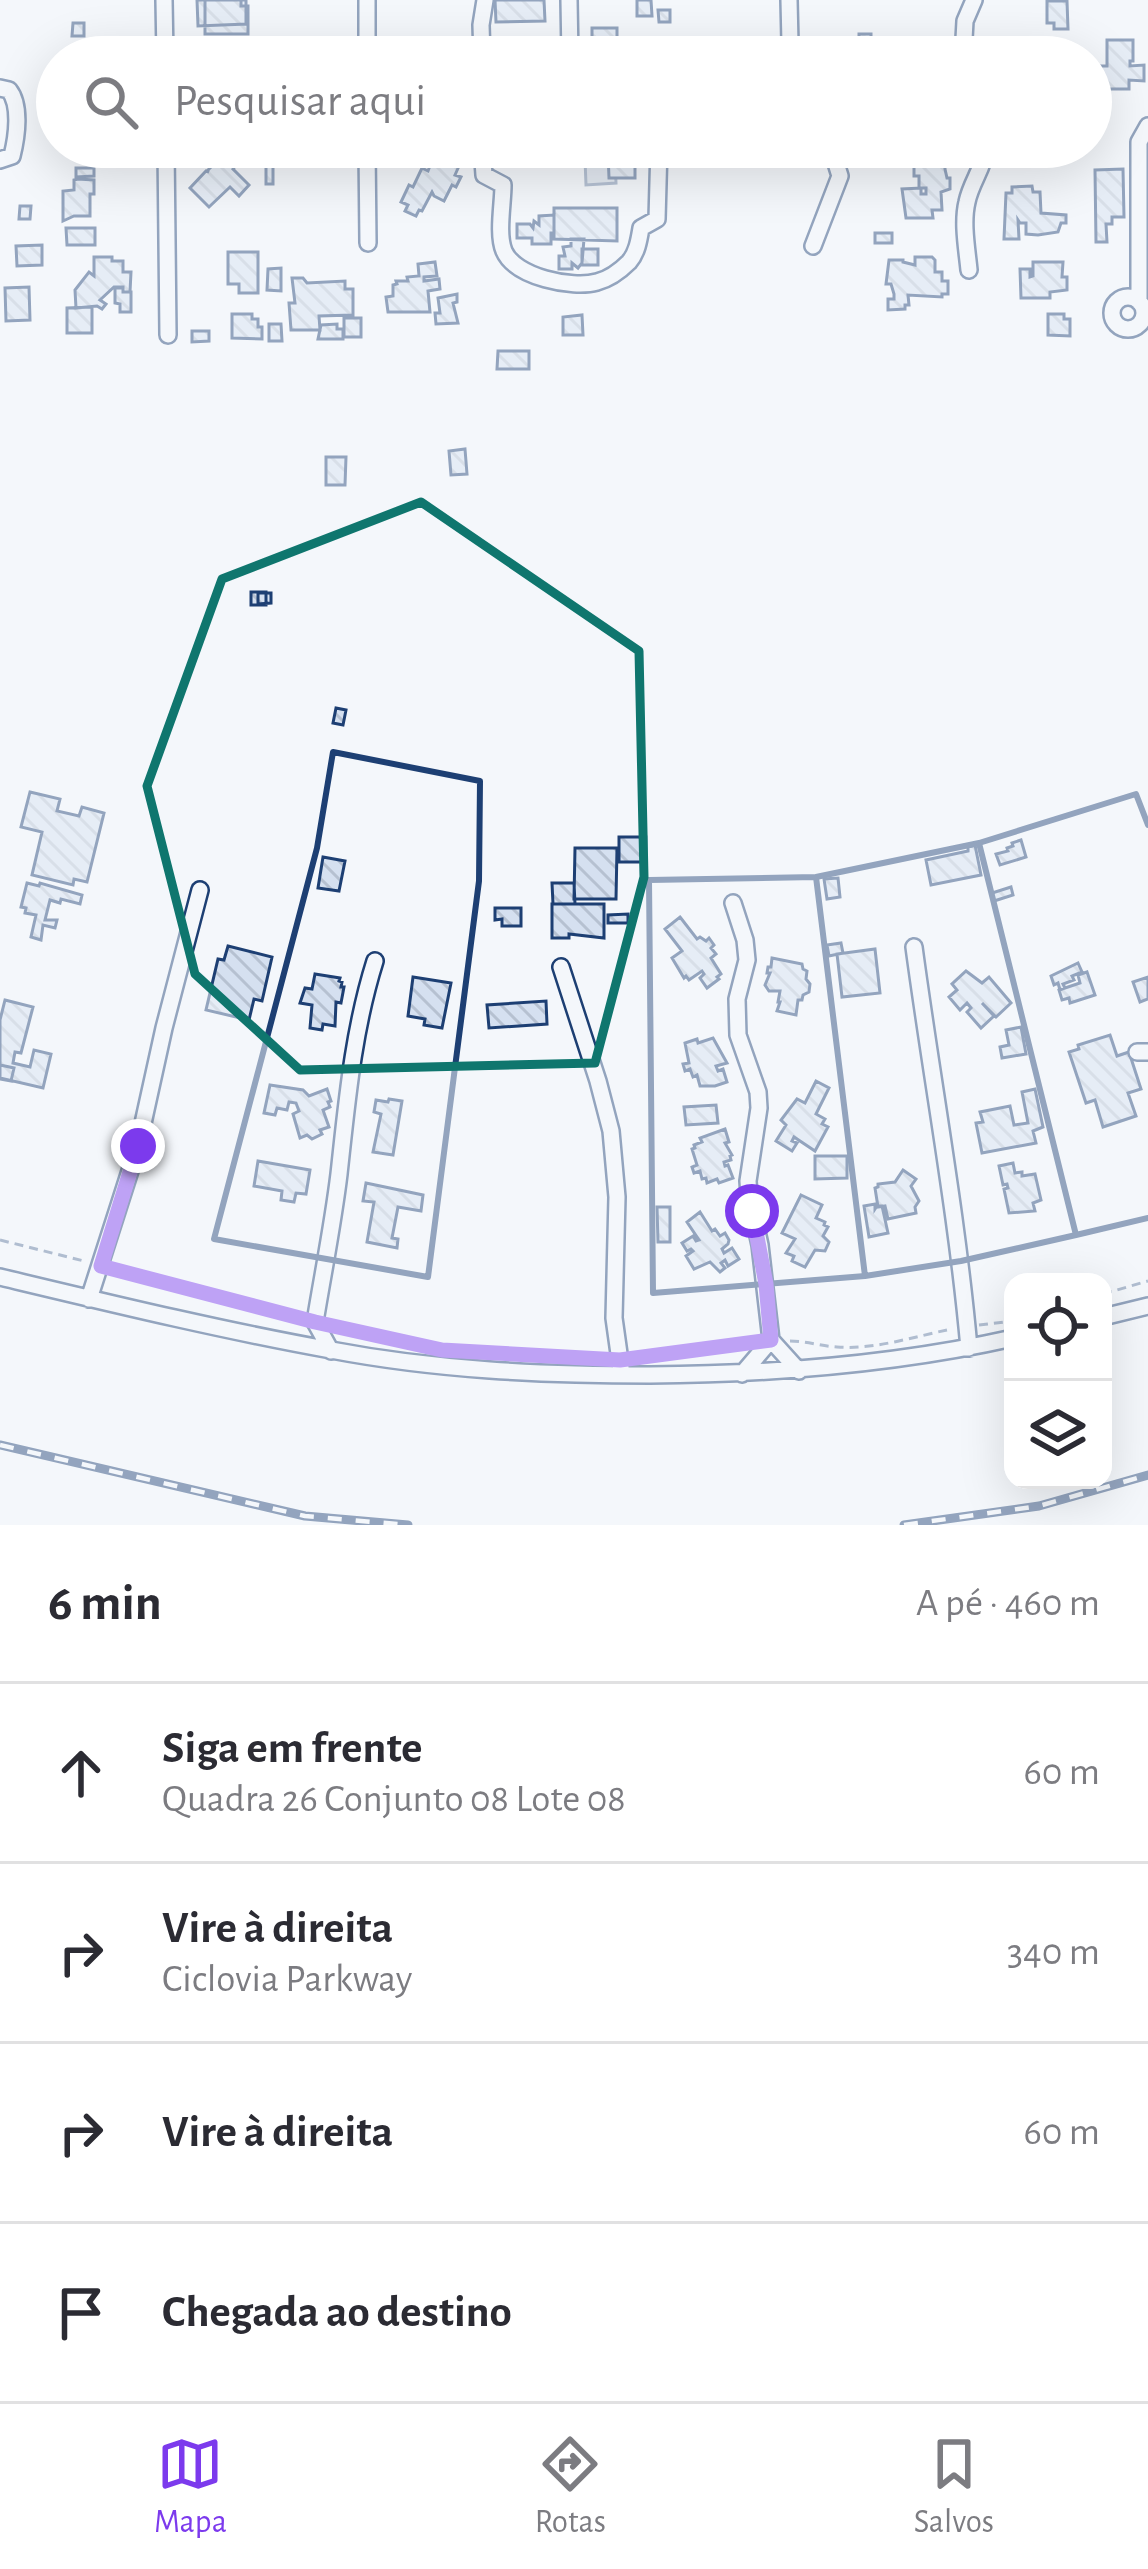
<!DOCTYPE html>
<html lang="pt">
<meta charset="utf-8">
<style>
:root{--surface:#fff;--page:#f7f7f7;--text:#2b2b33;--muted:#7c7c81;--line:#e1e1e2;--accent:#7c3aed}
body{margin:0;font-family:"Alegreya Sans",sans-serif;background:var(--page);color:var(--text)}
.controls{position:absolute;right:36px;bottom:36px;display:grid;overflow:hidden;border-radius:24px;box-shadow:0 12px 48px #0002}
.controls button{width:108px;height:108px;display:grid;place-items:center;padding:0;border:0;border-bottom:3px solid var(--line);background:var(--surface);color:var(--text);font:60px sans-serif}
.stop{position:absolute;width:36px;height:36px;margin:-27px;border:9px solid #7c3aed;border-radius:50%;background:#fff}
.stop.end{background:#7c3aed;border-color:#fff;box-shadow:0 3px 12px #0008}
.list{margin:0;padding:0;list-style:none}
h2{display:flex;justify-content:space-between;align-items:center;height:156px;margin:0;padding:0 48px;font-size:51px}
h2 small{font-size:39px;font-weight:400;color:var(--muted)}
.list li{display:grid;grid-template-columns:78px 1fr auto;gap:36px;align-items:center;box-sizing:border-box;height:180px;padding:0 48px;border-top:3px solid var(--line)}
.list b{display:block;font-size:45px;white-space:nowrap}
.list p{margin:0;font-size:39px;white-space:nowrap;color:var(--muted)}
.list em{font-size:39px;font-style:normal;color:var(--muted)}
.icon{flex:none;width:66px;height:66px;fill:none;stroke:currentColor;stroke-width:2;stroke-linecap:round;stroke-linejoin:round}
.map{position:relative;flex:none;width:1148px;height:1525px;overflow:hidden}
.search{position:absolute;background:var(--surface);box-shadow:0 12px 48px #0002;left:36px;right:36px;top:36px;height:132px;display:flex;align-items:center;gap:30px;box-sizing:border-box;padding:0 42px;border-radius:66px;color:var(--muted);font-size:45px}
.sheet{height:876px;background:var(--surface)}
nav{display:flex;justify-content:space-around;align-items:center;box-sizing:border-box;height:168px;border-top:3px solid var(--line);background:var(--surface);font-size:33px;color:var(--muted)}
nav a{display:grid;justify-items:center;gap:6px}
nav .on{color:var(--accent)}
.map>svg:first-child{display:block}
.water{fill:url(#water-ripples);stroke:#687fa3;stroke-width:3}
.building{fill:url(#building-back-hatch);stroke:#1d3f73;stroke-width:3}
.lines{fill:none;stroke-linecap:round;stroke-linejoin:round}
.minor-casing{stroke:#1d3f73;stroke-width:20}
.path{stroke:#5e769c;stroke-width:3;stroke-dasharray:9 6;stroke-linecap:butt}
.minor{stroke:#f4f7fb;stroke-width:15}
.rail-casing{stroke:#1d3f73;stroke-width:9}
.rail{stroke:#f4f7fb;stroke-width:4.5;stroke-dasharray:14;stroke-linecap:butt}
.wall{stroke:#1d3f73;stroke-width:6}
.route{stroke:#7c3aed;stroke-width:15}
.marked{fill:none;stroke:#0f766e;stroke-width:9;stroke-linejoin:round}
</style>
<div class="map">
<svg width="1148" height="1525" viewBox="0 0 1148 1525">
<defs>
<pattern id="water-ripples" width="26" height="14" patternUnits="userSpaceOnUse" patternTransform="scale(3)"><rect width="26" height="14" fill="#cfd7e4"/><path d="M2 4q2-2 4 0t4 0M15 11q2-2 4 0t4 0" fill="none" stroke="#b1bac7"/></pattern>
<pattern id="building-back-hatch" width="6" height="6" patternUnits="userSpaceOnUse" patternTransform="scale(3)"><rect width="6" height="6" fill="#d5e0f0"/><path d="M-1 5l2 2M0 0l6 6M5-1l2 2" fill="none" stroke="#b6c1d1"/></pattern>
</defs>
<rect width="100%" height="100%" fill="#f4f7fb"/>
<path class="water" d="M615,157L616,183L586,185L585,159Z"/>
<path class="building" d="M197,0H246V24L198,26Z
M205,0H241V6H248V34H205Z
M495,0H544L545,21L496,22Z
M637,0H651L652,16H637Z
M1047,1H1067L1068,29H1054V23H1047Z
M658,10H670V22H659Z
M73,23H84V36H72Z
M592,28H617V46H592Z
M859,34H871V57H859Z
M1107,40H1133V61H1130V66L1144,65V81L1129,80V89H1091V66H1107Z
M1046,47V54H1058V57H1005V48Z
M629,147H643V154H648L647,147H655V154H649V160H635V151H629Z
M223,151L236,165L233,169L249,185L239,196L230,187L209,207L190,188L206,171L209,172L207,171L216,162L214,160Z
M635,151V178H609L608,152Z
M929,152H945V169L947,178H950V189L941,192L942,210H932L933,218H906L902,189L921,188V194H926V188H919V176H914V162H929Z
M266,156H273V184H266Z
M439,156L459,166L455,175L461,177L456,187L452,185L444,201L434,196L432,192L422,211L419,210L416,216L405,211L408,205L401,202L409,185L413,187L422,168L428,171L431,163L435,165Z
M76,168H94V176L76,177Z
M1123,169L1124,217H1112V224H1106L1107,242H1096L1095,170Z
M78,179L94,180V194H90V216H74L63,221V191L74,190V180Z
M1032,186L1033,192H1040L1041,213L1066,215V223H1061L1058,232L1038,235L1026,234V223H1020L1018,220L1019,239H1004L1006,193H1012V187Z
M20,206H31L30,219H19Z
M554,208H617V241L554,239Z
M554,215V233H551V244H532V238H517V224H530L533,228L534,221L539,225V216Z
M66,228H95V245H67Z
M875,233H892V243H875Z
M571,239H584L582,263L578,268L572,263V269H559V256H565L563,247L571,246Z
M42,245V265L17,266L16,246Z
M582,249H598V265H582Z
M228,252H258V293H239V284H228Z
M94,257H112V261H123V272H131L130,292H123V287H114L100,300L106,304L102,309L97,306L76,308L75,290L89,272L94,276Z
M915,257H932L935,260V272H942V281H948V294H942V297L908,295L909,305H905V309L888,310V299H894V294L891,284H886L889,260H903V262L915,265Z
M435,262L437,276L424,277V281L439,279L440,289L428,291L430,312H388L386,297L393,296V285L397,284L396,281H408L407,277L419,276L418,264Z
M1033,262H1063L1062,277H1067V290L1050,292V298H1021L1020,269H1030V277L1033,276Z
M281,268V291L267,290L268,269Z
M292,278H303L307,283L345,281V289H353V315L319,316L320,330H291L289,303H295Z
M29,287L30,320L6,321L5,288Z
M115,288H123V292H131V312H120V304L115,303Z
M457,294V302L453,303L458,323L436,324L435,313H440L438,298Z
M92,307V333H67V308Z
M232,314H252V319H258V327H262V339L232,338Z
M1048,314H1064V319H1070V336L1048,335Z
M582,315L583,335H563V317Z
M344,318H361V337H344Z
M269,324H281L282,341H269Z
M337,324V329H343V339H318L321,325Z
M192,331H209V341L192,342Z
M498,351H529V369H497Z
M465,449L467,474L451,475L449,451Z
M326,457H346L345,485H326Z
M251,592H266V605H251Z
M258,593H271V603L258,604Z
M336,708L346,710L343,725L333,723Z
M30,792L60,799L57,811L79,816L82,807L104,813L87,882L74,879L73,885L32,875L42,832L21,827Z
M619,837H646V862H619Z
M1021,840L1026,857L1000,865L996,854L1008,851L1007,848L1013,846L1012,843Z
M975,845L981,875L931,885L926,860L968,851V847Z
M575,848H617L616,899H574Z
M323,857L345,861L339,891L318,888Z
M838,878L840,897L827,899L824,879Z
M27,883L39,886L40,883L82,895L80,904L61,899L60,903L50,900L45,920H57L55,928L43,925L41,940L31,937L36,915L25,913L26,908L21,907Z
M552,883H574L575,904H553Z
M1011,887L1013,895L994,901L992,893Z
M552,904H604V938L569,934V938H552Z
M495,908H521V926H502V919L495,920Z
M628,914V923H608V915Z
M680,917L697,939L700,937L706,941L709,938L714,945L711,948L716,954L711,958L721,974L717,977L719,979L707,988L700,978L704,974L702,971L689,980L686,976L684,978L672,958L682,951L665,929Z
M841,943L843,953L829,956L827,945Z
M228,946L272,957L262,1001L254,999L249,1020L206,1010L218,959L224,960Z
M875,949L880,993L842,997L837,954Z
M772,958L802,964L803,969L807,971L806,979L810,984L809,992L803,995L802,1000H798L796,1015L777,1011L780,1002H778L780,991H769L765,985L770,973H767L768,967H771Z
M1078,963L1082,972L1072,976L1074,980L1063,984L1065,988L1060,990L1058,983L1054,985L1051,976Z
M966,971L982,983L989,977L1011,1003L996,1017L982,1003L994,1016L981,1028L967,1012L971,1008L967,1003L960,1010L949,997L957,990L952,984Z
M1087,972L1095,995L1070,1003L1069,998L1062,1000L1059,990L1080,983L1078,975Z
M315,974L340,978L339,981L342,982L341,987H344L341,1003L336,1002L335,1026L323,1024L322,1030L310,1028L312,1005L300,1003L305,988L312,989Z
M413,977L451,983L442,1028L424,1025L425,1019L408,1016Z
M1148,977V999L1140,1002L1133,982Z
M5,1000L33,1007L21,1053L15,1052L13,1063L30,1067L34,1050L51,1054L43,1088L0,1078V1020Z
M546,1001L547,1024L489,1028L487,1005Z
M1021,1027L1026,1054L1002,1058L1000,1047L1009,1045L1006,1030Z
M1110,1035L1117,1056L1129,1052L1141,1089L1128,1093L1136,1116L1103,1127L1095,1100L1086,1103L1069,1052L1079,1049L1078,1045Z
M713,1038L727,1063L716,1066L718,1071L723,1069L727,1082L715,1086H700L697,1075L693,1077L690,1069L685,1071L683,1064L689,1063L685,1043L697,1039L698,1043Z
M0,1065L14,1068L11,1081L0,1079Z
M816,1081L829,1088L816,1114L825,1119L822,1124L828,1127L815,1151L794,1137L792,1141L797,1143L792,1151L776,1141L786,1125L781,1120L797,1099L805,1103Z
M270,1085L303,1090L309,1096L327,1089L331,1101L328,1102L330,1107L323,1110L329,1127L320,1130L322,1134L312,1139L307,1135L300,1138L293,1114L299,1111L296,1103L289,1102L287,1110L277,1108L275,1115L264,1113Z
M1035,1089L1043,1127L1033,1131L1036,1143L982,1153L976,1123L983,1122L980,1112L1010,1106L1014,1125L1028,1123L1022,1092Z
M389,1099L402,1101L393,1155L373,1152L381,1114L374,1112L376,1100L388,1102Z
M716,1105L718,1123L686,1125L684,1107Z
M725,1129L729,1142L725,1143L732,1155L730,1156L731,1160L724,1162L725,1166L728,1165L733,1178L719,1183L717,1179L707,1183L706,1178L702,1179L700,1171L694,1173L692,1167L697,1165L692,1149L695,1148L694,1145L702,1142L700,1138Z
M815,1156H847V1178L815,1179Z
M258,1161L310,1170L306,1194L296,1193L294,1202L281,1200L282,1191L254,1186Z
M1013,1163L1015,1173L1022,1172V1176L1035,1174L1041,1200L1033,1203L1035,1211L1009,1213L1004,1189L1008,1188L1007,1184L1003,1185L999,1166Z
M903,1170L916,1179L911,1186L919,1201L915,1207L916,1213L888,1219L885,1206L878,1207L875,1188L878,1187V1184L895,1182Z
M366,1183L423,1195L421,1211L398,1207L392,1238L398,1239L397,1248L367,1242L374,1202L363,1201Z
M801,1195L822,1205L816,1218L825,1222L824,1225L828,1227L823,1236L829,1242L825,1251L815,1250L805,1267L792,1261L794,1256L786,1253L795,1239L782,1233Z
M875,1204V1209L877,1206H882L888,1233L869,1237L864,1206Z
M657,1207H670V1242H658Z
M700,1212L712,1231L715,1229L720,1236L725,1233L729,1240L728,1244L722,1249L724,1253L732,1248L739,1259L728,1266L725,1260L721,1263L725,1268L720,1272L710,1262L694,1269L686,1256L693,1251L691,1249L687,1251L682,1243L693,1236L696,1241L699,1240L687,1222Z"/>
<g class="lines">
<defs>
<path id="minor" d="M164,0L165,57
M367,0V57
M569,0L570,57
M789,0L790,43L797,57
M482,57L481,25L485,0
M963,57L965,21L974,0
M0,88L9,90C21,105 17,136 12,156L0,160
M166,147L168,335
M367,147L368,243
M482,147L484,175L503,185C503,204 497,234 504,251C515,277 572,289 597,282C609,279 620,271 629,262C637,253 639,240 641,228L657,219L659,147
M813,246L840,176L831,147
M969,270C967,249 962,223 967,202C971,182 984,168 986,147
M1112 313a16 16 0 1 1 32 0a16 16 0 1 1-32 0Z
M1139,302V142L1148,126
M733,903L745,940L747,960L737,999L738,1035L758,1092L759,1108L748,1181L749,1195L760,1245L771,1340L799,1371
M914,947C932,1081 957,1214 969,1348
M561,967L598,1081L611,1131L617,1197L614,1318L622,1375
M1137,1052H1148
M0,1277C109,1303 220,1330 331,1350C436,1370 543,1375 650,1375C772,1374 893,1365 1013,1338
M89,1299L138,1146L164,1028L200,890
M1103,1317L1148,1306
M331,1351L315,1322C323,1273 333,1224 339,1174C347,1101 353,1031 375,961
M742,1374L771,1340"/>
</defs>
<use href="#minor" class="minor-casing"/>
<path class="path" d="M0,1240L84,1261
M111,1268L299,1318
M1103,1294L1148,1281
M979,1325L1013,1321
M332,1326L442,1350L607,1359
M790,1341C806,1341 821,1346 837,1347C875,1350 916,1336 952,1329
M635,1358L750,1343"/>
<use href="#minor" class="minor"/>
<defs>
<path id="rail" d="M0,1445L305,1516L408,1525
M904,1525L1039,1506L1148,1475"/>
</defs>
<use href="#rail" class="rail-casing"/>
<use href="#rail" class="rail"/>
<path class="wall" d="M333,752L480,781L479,881L428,1277L214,1239L317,848Z
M979,843L1136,794L1148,825
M816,877L979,843L1076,1235L961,1261L865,1276L653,1293L649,880L816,877L865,1276
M1076,1235L1148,1218"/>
</g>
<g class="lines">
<path class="route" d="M138,1146L101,1266L315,1322L442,1350L620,1360L771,1340L766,1284L752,1211"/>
</g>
<path d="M0 0H1148V1525H0ZM421,502L639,651L644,877L595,1063L300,1070L195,974L147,786L222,579Z" fill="#f4f7fb" fill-opacity=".55" fill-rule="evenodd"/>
<path class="marked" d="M421,502L639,651L644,877L595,1063L300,1070L195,974L147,786L222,579Z"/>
</svg>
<div class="controls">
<button><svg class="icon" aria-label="locate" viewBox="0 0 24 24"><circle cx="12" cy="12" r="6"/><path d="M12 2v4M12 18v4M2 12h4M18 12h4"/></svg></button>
<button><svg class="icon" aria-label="layers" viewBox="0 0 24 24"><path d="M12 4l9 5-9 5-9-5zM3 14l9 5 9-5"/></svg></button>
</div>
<div class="stop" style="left:752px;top:1211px"></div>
<div class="stop end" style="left:138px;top:1146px"></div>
<div class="search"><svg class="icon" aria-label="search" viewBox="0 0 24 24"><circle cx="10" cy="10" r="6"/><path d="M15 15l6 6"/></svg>Pesquisar aqui</div>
</div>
<section class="sheet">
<h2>6 min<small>A pé · 460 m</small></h2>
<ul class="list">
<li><svg class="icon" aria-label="ahead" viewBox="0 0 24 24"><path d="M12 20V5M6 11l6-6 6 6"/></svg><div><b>Siga em frente</b><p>Quadra 26 Conjunto 08 Lote 08</p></div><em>60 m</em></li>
<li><svg class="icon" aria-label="right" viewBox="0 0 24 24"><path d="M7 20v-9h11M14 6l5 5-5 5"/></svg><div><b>Vire à direita</b><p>Ciclovia Parkway</p></div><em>340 m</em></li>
<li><svg class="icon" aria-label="right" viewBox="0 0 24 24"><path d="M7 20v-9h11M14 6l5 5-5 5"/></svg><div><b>Vire à direita</b></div><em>60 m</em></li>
<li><svg class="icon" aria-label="arrive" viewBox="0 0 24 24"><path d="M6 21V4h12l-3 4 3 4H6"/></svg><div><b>Chegada ao destino</b></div></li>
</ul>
</section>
<nav>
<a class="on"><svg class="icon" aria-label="map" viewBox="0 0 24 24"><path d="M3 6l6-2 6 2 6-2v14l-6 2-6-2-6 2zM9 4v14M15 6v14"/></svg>Mapa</a>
<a><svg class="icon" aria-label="directions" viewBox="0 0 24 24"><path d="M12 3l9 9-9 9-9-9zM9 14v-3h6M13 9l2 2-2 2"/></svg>Rotas</a>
<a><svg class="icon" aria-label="saved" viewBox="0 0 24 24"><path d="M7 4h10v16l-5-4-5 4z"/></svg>Salvos</a>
</nav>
